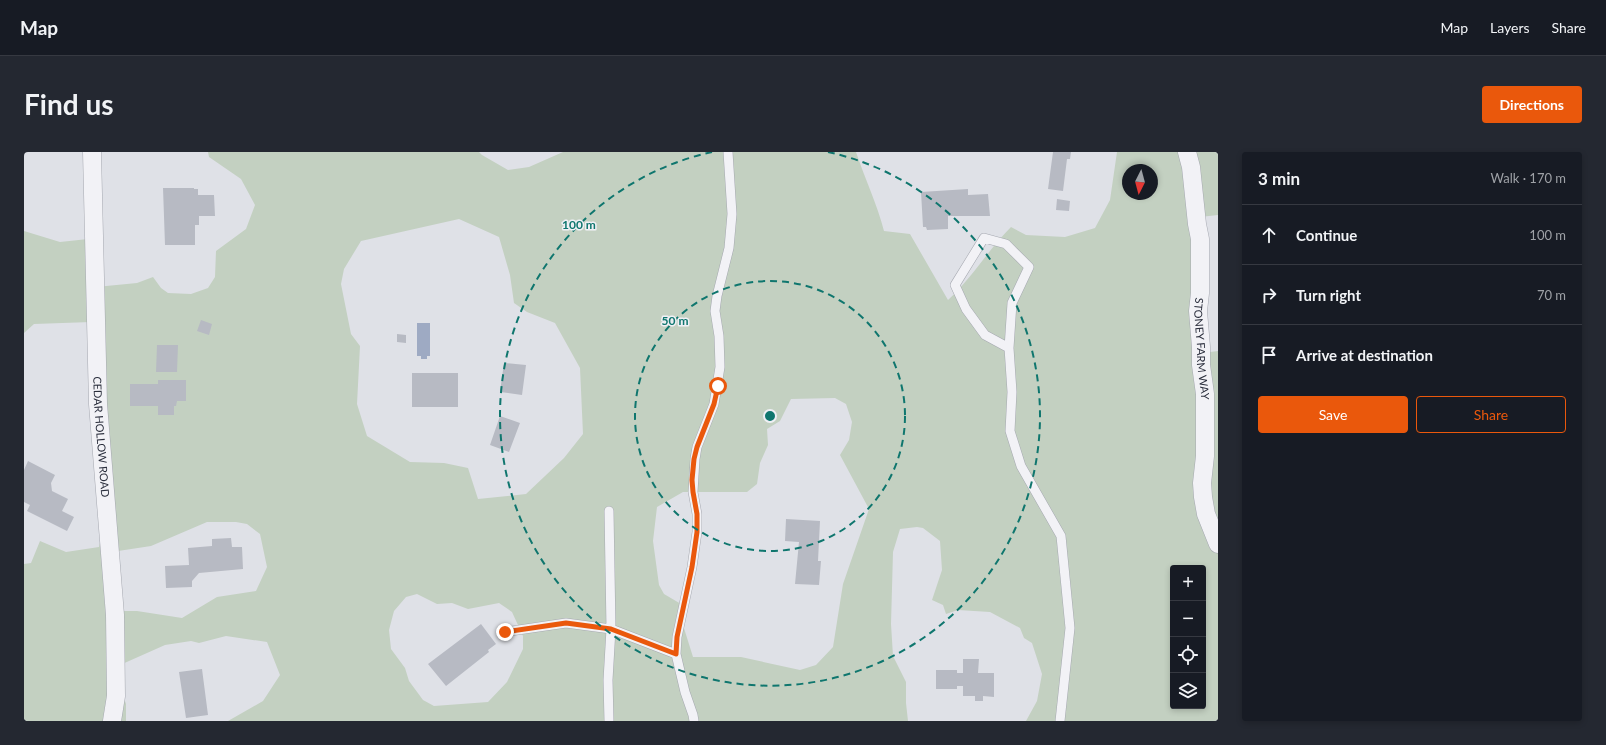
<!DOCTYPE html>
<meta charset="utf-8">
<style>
:root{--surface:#171b24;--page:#242831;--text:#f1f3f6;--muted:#9ea1a6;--line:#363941;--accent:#ea580c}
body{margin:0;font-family:Lato,sans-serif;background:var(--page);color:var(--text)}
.controls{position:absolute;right:12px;bottom:12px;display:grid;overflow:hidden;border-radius:4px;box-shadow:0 2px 6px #0003}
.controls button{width:36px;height:36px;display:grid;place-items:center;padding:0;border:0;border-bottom:1px solid var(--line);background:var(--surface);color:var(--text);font:20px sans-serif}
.compass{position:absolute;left:1098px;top:12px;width:36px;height:36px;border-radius:50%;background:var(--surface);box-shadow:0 2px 6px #0003;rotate:186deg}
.stop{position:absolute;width:12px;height:12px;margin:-9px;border:3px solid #ea580c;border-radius:50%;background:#fff}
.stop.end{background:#ea580c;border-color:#fff;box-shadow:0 1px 4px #0008}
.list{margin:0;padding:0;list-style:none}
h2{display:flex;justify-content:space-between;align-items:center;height:52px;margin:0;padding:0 16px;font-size:17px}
h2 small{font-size:13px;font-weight:400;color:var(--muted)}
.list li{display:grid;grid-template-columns:26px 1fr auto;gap:12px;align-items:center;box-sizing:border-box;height:60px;padding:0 16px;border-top:1px solid var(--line)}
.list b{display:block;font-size:15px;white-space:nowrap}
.list em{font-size:13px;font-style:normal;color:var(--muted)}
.actions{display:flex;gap:8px;padding:12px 16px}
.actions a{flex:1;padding:9px 0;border:1px solid var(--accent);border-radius:4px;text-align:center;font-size:14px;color:var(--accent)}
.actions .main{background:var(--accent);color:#fff}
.icon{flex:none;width:22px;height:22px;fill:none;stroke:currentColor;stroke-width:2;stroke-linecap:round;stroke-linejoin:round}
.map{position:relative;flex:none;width:1194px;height:569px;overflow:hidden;border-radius:4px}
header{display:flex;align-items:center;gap:24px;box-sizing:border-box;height:56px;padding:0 20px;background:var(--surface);border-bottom:1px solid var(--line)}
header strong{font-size:19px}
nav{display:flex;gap:22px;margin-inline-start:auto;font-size:14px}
.intro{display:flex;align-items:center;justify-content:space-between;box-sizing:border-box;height:96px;padding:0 24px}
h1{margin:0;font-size:28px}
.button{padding:10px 18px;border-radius:4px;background:var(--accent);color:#fff;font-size:14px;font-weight:700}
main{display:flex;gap:24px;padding:0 24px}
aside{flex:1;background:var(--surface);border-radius:4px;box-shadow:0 2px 6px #0003}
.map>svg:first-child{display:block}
.green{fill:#c3d0c1;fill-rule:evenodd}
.water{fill:#9eaac3}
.building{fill:#b7bac3}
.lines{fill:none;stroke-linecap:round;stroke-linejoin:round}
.service-casing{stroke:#a5a8b0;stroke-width:10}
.minor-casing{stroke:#a5a8b0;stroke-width:19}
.service{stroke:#f2f2f6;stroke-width:9}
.minor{stroke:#f2f2f6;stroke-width:18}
.route{stroke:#ea580c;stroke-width:5}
.ring{fill:none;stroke:#0f766e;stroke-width:2;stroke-dasharray:7 5}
.labels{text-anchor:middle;stroke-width:3;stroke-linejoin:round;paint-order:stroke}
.street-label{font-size:11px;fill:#2a2e3c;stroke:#eff0f5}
.centre{fill:#0f766e;stroke:#eff0f5;stroke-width:2}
.ring-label{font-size:12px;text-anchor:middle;font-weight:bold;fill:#0f766e;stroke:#eff0f5;stroke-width:3;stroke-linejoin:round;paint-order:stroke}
</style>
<header>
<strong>Map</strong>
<nav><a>Map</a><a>Layers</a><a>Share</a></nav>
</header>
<div class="intro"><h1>Find us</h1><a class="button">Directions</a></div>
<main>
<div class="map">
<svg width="1194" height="569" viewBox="0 0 1194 569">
<rect width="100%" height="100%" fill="#dfe1e7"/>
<path class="green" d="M184,0H455L458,3L484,18L505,15L539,0H832C841,27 853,52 860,79L886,82L924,148C948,126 964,98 987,75L1002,83L1041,85L1071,76L1086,48L1093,0H1194V63L1176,65L1178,201L1194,199V569H1002L1013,549L1018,522L1008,491L1000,486L996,476L966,460L934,458L922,462L919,453L908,448L918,418L916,389L899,376L893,375L876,377L869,400L867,472L869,504L882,530V551L884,569H204L239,549L256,523L243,490L202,484L175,491L167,489L141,493L96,513L90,517L102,552V569H0V412L7,411L16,389L42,400L75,395L77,386L67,170L10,172L0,181V79L36,90L64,87L72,135L113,131L129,125L137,136L144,141L167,142L184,136L191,125L192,99L222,77L231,53L217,27L185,5ZM1104,18H1128V42H1104ZM435,67L475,85L486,123L490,151L503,160L531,171L556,216L559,282L540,306L502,342L454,347L444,316L420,311L386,310L343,284L333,252L336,194L327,182L317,132L320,117L337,89ZM811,246L822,252L828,270L825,288L816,303L845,357L819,432L809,495L792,513L776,518L717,505H669L659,473L657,452L640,442L635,433L629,389L633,355L659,340H723L733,332L736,311L744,293L743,277L756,269L767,247ZM183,370H212L223,372L236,382L243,415L232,439L193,445L158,466L113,459H84L81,401L127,394ZM1149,416H1179V554H1149ZM393,442L413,452L428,451L444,457L475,451L488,460L499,484V497L483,530L464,550L410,554L399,548L385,529L381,516L367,497L365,478L370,459L382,445Z"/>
<path class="water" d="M393,171H406V204H403V207H397V204H393Z"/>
<path class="building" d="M1029,0H1047L1046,7H1043L1039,39L1024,37Z
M139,36H170V37H174V43H190L191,64H175V73H171V93H141Z
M944,37V43L964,42L966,64H924V77L903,78L902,75H899L897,40Z
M1033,47L1046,49L1045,59L1032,58Z
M177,168L188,172L185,183L173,179Z
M373,182L382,183V191L373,190Z
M133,193H154L153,220H132Z
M480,211L502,213L498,243L476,240Z
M388,221H434V255H388Z
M134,228H162V249H153L152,254H150V263H134V254H106V232H134Z
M476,264L496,271L485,300L466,293Z
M4,309L31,323L27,331L28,339L44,347L38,359L50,365L43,379L3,359L6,353L0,350V318Z
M762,367L796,369L794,409H797L795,433L771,432L775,390L761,389Z
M207,386L208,395H218L219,417L175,421L168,429V435L142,436L141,414L165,413L164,396L188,394V387Z
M457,472L472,492L464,498L465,500L422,534L404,512Z
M939,507H955L954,521H970V545L959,544V549H951V544H939V534H933V537H912V518H933V521H939Z
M178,517L184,563L162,566L155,520Z"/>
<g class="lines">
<defs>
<path id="service" d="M985,196L961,183L942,157L931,133L960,86L982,92L1005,115L988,151L985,196L988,240L986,279L997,314L1037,384L1046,476L1036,569
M481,480L542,471L587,477L652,502
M585,569L584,528L587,477L585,359
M670,569L669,563L661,540L652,502L653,485L668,415L673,380V362L669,340L671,307L673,295L690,252L696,215L695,184L691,159L693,144L705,96L708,62L704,0"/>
<g id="minor">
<path id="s1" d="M68,0L74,252L91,463L92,544L88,569"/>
<path id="s2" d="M1163,0L1167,15L1173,72L1176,87V141L1174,159L1177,195V213L1181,242V304L1178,331L1179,345L1182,362L1194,392"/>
</g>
</defs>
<use href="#service" class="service-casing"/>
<use href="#minor" class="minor-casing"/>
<use href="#service" class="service"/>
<use href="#minor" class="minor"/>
</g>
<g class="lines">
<path class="route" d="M481,480L542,471L587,477L652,502L653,485L668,415L673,380V362L669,340L668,328L670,307L673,295L690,252L694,234"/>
</g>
<g class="ring">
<circle cx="746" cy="264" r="135"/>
<path d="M804 0A270 270 0 1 1 688 0"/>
</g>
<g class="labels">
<g class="street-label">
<text dy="4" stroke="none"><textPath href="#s2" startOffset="198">STONEY FARM WAY</textPath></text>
<text dy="4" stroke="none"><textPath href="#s1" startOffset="285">CEDAR HOLLOW ROAD</textPath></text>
</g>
</g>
<circle cx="746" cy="264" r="6" class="centre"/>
<g class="ring-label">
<text x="555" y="77">100 m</text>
<text x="651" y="173">50 m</text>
</g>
</svg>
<div class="controls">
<button>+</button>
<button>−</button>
<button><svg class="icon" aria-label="locate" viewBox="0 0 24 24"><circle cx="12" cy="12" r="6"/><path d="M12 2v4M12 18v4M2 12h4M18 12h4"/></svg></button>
<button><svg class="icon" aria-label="layers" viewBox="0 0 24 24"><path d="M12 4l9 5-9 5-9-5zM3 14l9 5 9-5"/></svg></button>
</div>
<svg class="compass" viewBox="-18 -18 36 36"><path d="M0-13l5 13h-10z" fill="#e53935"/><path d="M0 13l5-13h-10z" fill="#9ea1a6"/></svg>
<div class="stop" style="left:694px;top:234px"></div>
<div class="stop end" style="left:481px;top:480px"></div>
</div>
<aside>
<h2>3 min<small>Walk · 170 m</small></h2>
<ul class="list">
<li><svg class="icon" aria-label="ahead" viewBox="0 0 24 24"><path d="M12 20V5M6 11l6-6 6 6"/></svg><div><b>Continue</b></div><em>100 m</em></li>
<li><svg class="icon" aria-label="right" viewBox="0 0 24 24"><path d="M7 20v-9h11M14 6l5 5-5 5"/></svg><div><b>Turn right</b></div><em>70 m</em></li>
<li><svg class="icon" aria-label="arrive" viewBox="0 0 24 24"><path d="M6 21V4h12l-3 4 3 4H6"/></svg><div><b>Arrive at destination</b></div></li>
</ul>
<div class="actions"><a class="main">Save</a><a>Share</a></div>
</aside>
</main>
